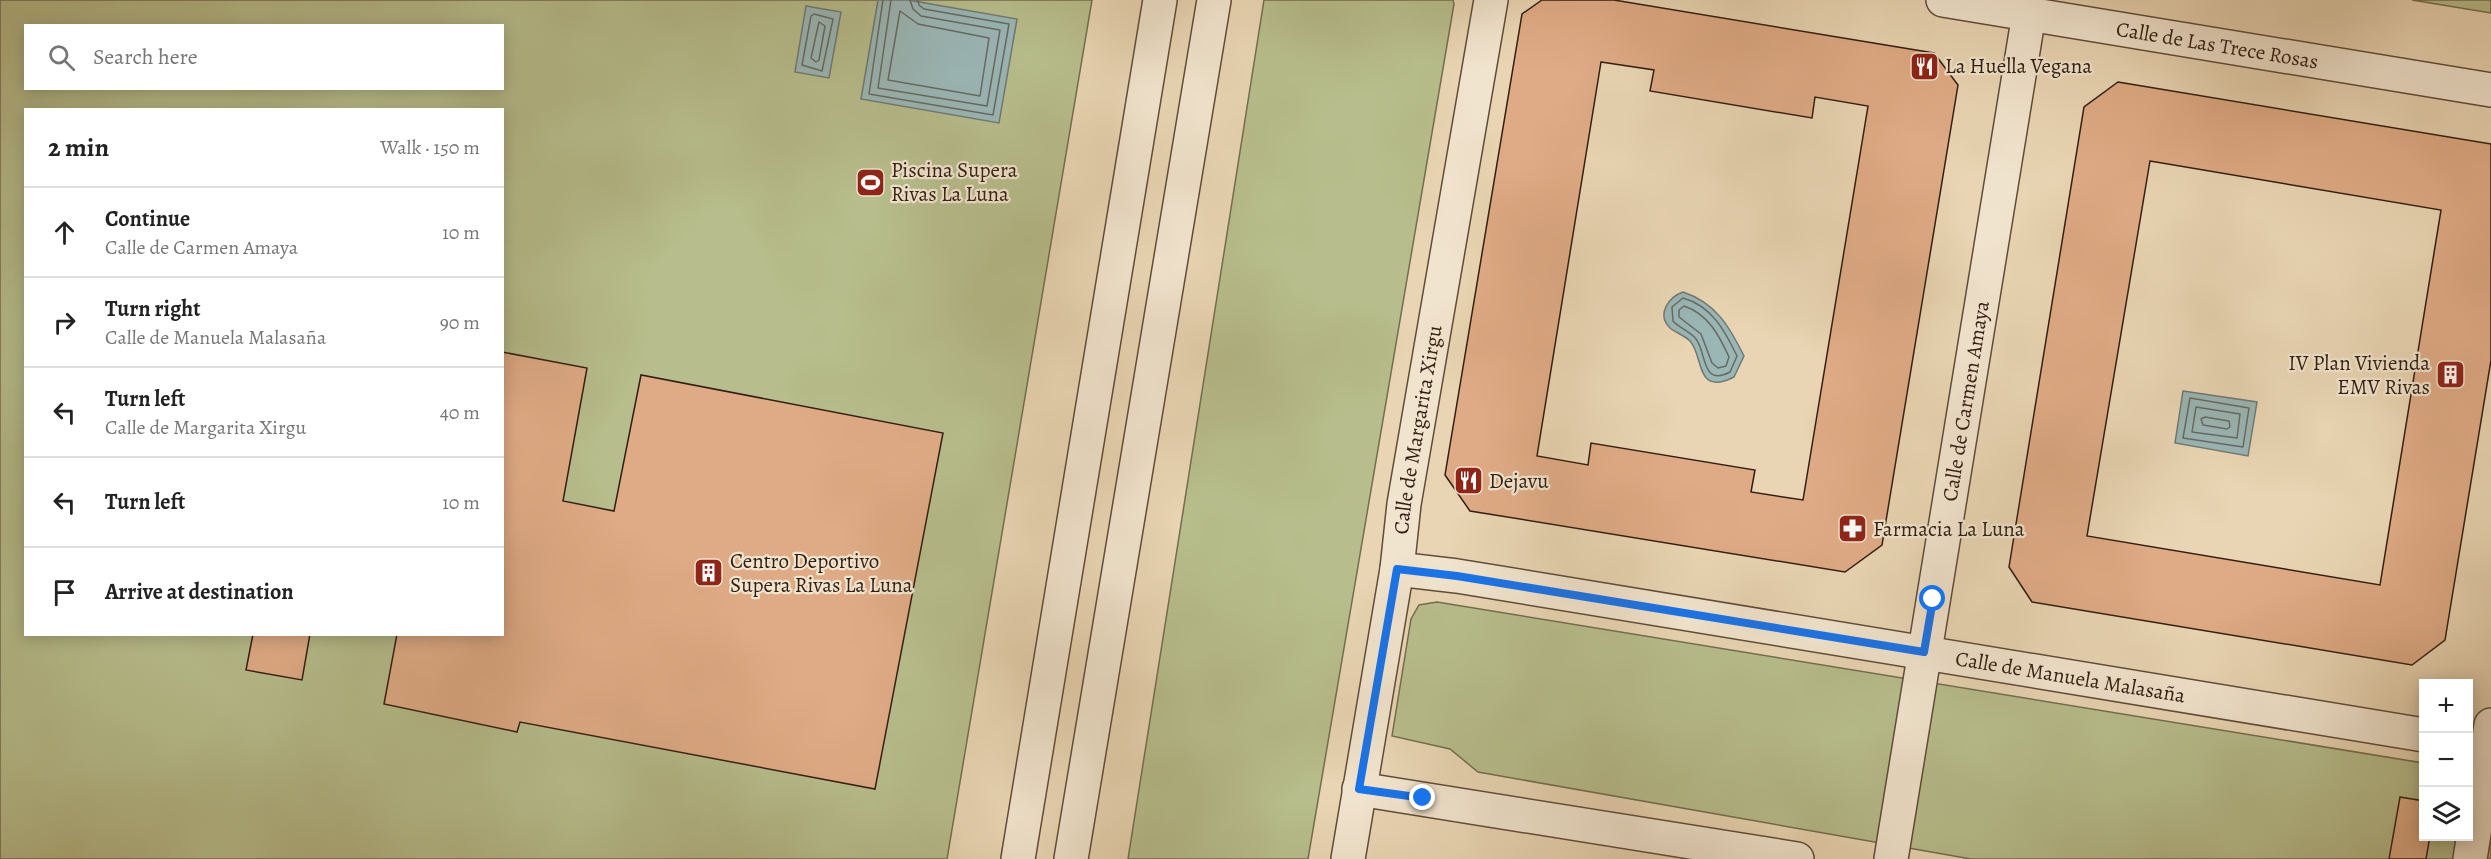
<!DOCTYPE html>
<meta charset="utf-8">
<style>
:root{--surface:#fff;--page:#f6f6f6;--text:#222;--muted:#767676;--line:#e0e0e0}
body{margin:0;font-family:Alegreya,serif;background:var(--page);color:var(--text)}
.controls{position:absolute;right:18px;bottom:18px;display:grid;overflow:hidden;border-radius:0px;box-shadow:0 3px 15px #0003}
.controls button{width:54px;height:54px;display:grid;place-items:center;padding:0;border:0;border-bottom:2px solid var(--line);background:var(--surface);color:var(--text);font:30px sans-serif}
.stop{position:absolute;width:18px;height:18px;margin:-14px;border:4px solid #1a73e8;border-radius:50%;background:#fff}
.stop.end{background:#1a73e8;border-color:#fff;box-shadow:0 2px 6px #0008}
.list{margin:0;padding:0;list-style:none}
h2{display:flex;justify-content:space-between;align-items:center;height:78px;margin:0;padding:0 24px;font-size:26px}
h2 small{font-size:20px;font-weight:400;color:var(--muted)}
.list li{display:grid;grid-template-columns:39px 1fr auto;gap:18px;align-items:center;box-sizing:border-box;height:90px;padding:0 24px;border-top:2px solid var(--line)}
.list b{display:block;font-size:22px;white-space:nowrap}
.list p{margin:0;font-size:20px;white-space:nowrap;color:var(--muted)}
.list em{font-size:20px;font-style:normal;color:var(--muted)}
.icon{flex:none;width:33px;height:33px;fill:none;stroke:currentColor;stroke-width:2;stroke-linecap:round;stroke-linejoin:round}
.map{position:relative;flex:none;width:2491px;height:859px;overflow:hidden}
.search{position:absolute;background:var(--surface);box-shadow:0 3px 15px #0003;left:24px;top:24px;width:480px;height:66px;display:flex;align-items:center;gap:15px;box-sizing:border-box;padding:0 21px;border-radius:0px;color:var(--muted);font-size:22px}
.panel{position:absolute;background:var(--surface);box-shadow:0 3px 15px #0003;left:24px;top:108px;width:480px;height:528px;border-radius:0px}
.map>svg:first-child{display:block}
.green{fill:#b7bd8c;stroke:#746e4f;stroke-width:1.5;fill-rule:evenodd}
.water{fill:#9ab6b5;stroke:#707974;stroke-width:1.5}
.lines{fill:none;stroke-linecap:round;stroke-linejoin:round}
.shore{stroke:#666a64;stroke-width:1.5}
.building{fill:#dfab86;stroke:#321e12;stroke-width:1.5;fill-rule:evenodd}
.minor-casing{stroke:#604c3a;stroke-width:36}
.tertiary-casing{stroke:#604c3a;stroke-width:36}
.minor{stroke:#f1e4ce;stroke-width:33}
.tertiary{stroke:#f1e4ce;stroke-width:33}
.route{stroke:#1a73e8;stroke-width:8}
.labels{text-anchor:middle;stroke-width:4.5;stroke-linejoin:round;paint-order:stroke}
.street-label{font-size:21px;fill:#321e12;stroke:#f1e4ce}
.poi-label{font-size:21px;fill:#321e12;stroke:#f1e4ce;text-anchor:start}
</style>
<div class="map">
<svg width="2491" height="859" viewBox="0 0 2491 859">
<rect width="100%" height="100%" fill="#e9d5b3"/>
<filter id="stains"><feTurbulence type="fractalNoise" baseFrequency=".00333" numOctaves="4"/><feColorMatrix values="0 0 0 0 .2 0 0 0 0 .09 0 0 0 0 .02 0 0 0 .5 -.17"/></filter>
<radialGradient id="worn" r=".72"><stop offset=".6" stop-color="#630" stop-opacity="0"/><stop offset="1" stop-color="#630" stop-opacity=".3"/></radialGradient>
<path class="green" d="M0,0H1092L947,859H0ZM26,26H502V88H26ZM26,110H502V634H26Z
M1264,0H1453L1454,4L1308,859H1128Z
M2412,0H2491V13Z
M1437,602L2423,763L2424,836H2468L2491,775V859H1971L1478,772L1450,749L1392,736L1411,619L1419,605Z"/>
<path class="water" d="M878,0H908L1017,19L999,123L861,99Z
M806,6L841,12L829,78L795,72Z
M1683,292C1716,303 1729,326 1744,356L1734,377C1695,397 1704,356 1690,341C1684,335 1676,333 1670,328C1656,314 1669,297 1683,292Z
M2183,391L2257,402L2248,456L2175,443Z"/>
<g class="lines">
<path class="shore" d="M883,0L869,94L993,115L1009,24L924,9L919,5L918,0
M891,0L878,88L987,106L1000,30L921,16L913,9L910,0
M900,11L918,24L989,38L980,96L888,80Z
M814,14L833,19L822,71L802,65L811,16Z
M819,22L825,26L819,60L816,62L811,58Z
M1683,298C1712,306 1725,331 1737,356L1730,372C1701,387 1707,353 1696,339C1690,331 1679,328 1673,321L1672,307Z
M1684,306C1708,314 1719,335 1729,357L1726,366L1718,368L1712,363L1701,334L1679,317V310Z
M2190,398L2249,408L2243,447L2183,438Z
M2196,407L2240,414L2237,438L2192,432Z
M2205,417L2229,421L2230,427L2227,429L2203,425L2201,419Z"/>
</g>
<path class="building" d="M1542,0H1614L1934,53L1958,85L1882,545L1845,572L1470,511L1445,475L1522,14ZM1601,62L1654,70L1650,91L1812,118L1815,97L1868,106L1803,500L1751,492L1755,470L1591,443L1588,465L1537,456Z
M2118,82L2491,144V360L2445,640L2412,665L2032,602L2009,567L2084,107ZM2150,161L2441,210L2380,585L2087,536Z
M502,352L587,368L563,501L614,511L641,375L943,433L875,789L520,722L517,732L384,704L397,634H502Z
M253,634H310L302,680L246,670Z
M2400,797L2424,801V836H2430L2426,859H2389Z"/>
<g class="lines">
<defs>
<g id="minor">
<path id="s1" d="M1943,0L2491,90"/>
<path id="s2" d="M1397,569L1457,576L2424,735"/>
<path d="M1359,789L1797,859"/>
<path id="s3" d="M1348,859L1397,569L1404,504L1491,0"/>
<path id="s4" d="M1891,859L2029,14"/>
<path d="M2470,859L2491,725"/>
</g>
<path id="tertiary" d="M1018,859L1160,0
M1071,859L1214,0"/>
</defs>
<use href="#minor" class="minor-casing"/>
<use href="#tertiary" class="tertiary-casing"/>
<use href="#minor" class="minor"/>
<use href="#tertiary" class="tertiary"/>
</g>
<g class="lines">
<path class="route" d="M1423,798L1359,789L1397,569L1457,576L1924,652L1933,599"/>
</g>
<defs>
<symbol id="restaurant-square" viewBox="-11 -11 22 22"><rect x="-9" y="-9" width="18" height="18" rx="4" fill="#8f2418" stroke="#f1e4ce"/><path d="M-5-6h1v4h1v-4h1v4h1v-4h1v5L-1.5 .5V6h-2V.5L-5-1ZM5-6V6H3V1.5H1.5Q1.5-4 5-6Z" fill="#fff"/></symbol>
<symbol id="stadium-square" viewBox="-11 -11 22 22"><rect x="-9" y="-9" width="18" height="18" rx="4" fill="#8f2418" stroke="#f1e4ce"/><path d="M0-5a6.5 5 0 1 0 0 10a6.5 5 0 1 0 0-10ZM-3.5-1.8h7v3.6h-7Z" fill="#fff"/></symbol>
<symbol id="building-square" viewBox="-11 -11 22 22"><rect x="-9" y="-9" width="18" height="18" rx="4" fill="#8f2418" stroke="#f1e4ce"/><path d="M-4-6H4V6H1V3H-1V6H-4ZM-2.5-4.3h1.7v1.8h-1.7ZM.8-4.3h1.7v1.8H.8ZM-2.5-1h1.7V.8h-1.7ZM.8-1h1.7V.8H.8Z" fill="#fff"/></symbol>
<symbol id="pharmacy-square" viewBox="-11 -11 22 22"><rect x="-9" y="-9" width="18" height="18" rx="4" fill="#8f2418" stroke="#f1e4ce"/><path d="M-2-6h4v4h4v4h-4v4h-4v-4h-4v-4h4Z" fill="#fff"/></symbol>
</defs>
<g fill-rule="evenodd">
<use href="#restaurant-square" x="1908" y="50" width="33" height="33"/>
<use href="#stadium-square" x="854" y="166" width="33" height="33"/>
<use href="#building-square" x="2434" y="358" width="33" height="33"/>
<use href="#restaurant-square" x="1452" y="464" width="33" height="33"/>
<use href="#pharmacy-square" x="1836" y="512" width="33" height="33"/>
<use href="#building-square" x="692" y="556" width="33" height="33"/>
</g>
<g class="labels">
<g class="street-label">
<text dy="7" stroke="none"><textPath href="#s1" startOffset="278">Calle de Las Trece Rosas</textPath></text>
<text dy="7" stroke="none"><textPath href="#s4" startOffset="464">Calle de Carmen Amaya</textPath></text>
<text dy="7" stroke="none"><textPath href="#s3" startOffset="435">Calle de Margarita Xirgu</textPath></text>
<text dy="7" stroke="none"><textPath href="#s2" startOffset="682">Calle de Manuela Malasaña</textPath></text>
</g>
<g class="poi-label">
<text x="1945" y="73">La Huella Vegana</text>
<text x="891" y="177">Piscina Supera<tspan x="891" dy="24">Rivas La Luna</tspan></text>
<text x="2430" y="370" text-anchor="end">IV Plan Vivienda<tspan x="2430" dy="24">EMV Rivas</tspan></text>
<text x="1489" y="488">Dejavu</text>
<text x="1873" y="536">Farmacia La Luna</text>
<text x="730" y="568">Centro Deportivo<tspan x="730" dy="24">Supera Rivas La Luna</tspan></text>
</g>
</g>
<rect width="100%" height="100%" filter="url(#stains)"/>
<rect width="100%" height="100%" fill="url(#worn)"/>
</svg>
<div class="controls">
<button>+</button>
<button>−</button>
<button><svg class="icon" aria-label="layers" viewBox="0 0 24 24"><path d="M12 4l9 5-9 5-9-5zM3 14l9 5 9-5"/></svg></button>
</div>
<div class="stop" style="left:1933px;top:599px"></div>
<div class="stop end" style="left:1423px;top:798px"></div>
<div class="search"><svg class="icon" aria-label="search" viewBox="0 0 24 24"><circle cx="10" cy="10" r="6"/><path d="M15 15l6 6"/></svg>Search here</div>
<section class="panel">
<h2>2 min<small>Walk · 150 m</small></h2>
<ul class="list">
<li><svg class="icon" aria-label="ahead" viewBox="0 0 24 24"><path d="M12 20V5M6 11l6-6 6 6"/></svg><div><b>Continue</b><p>Calle de Carmen Amaya</p></div><em>10 m</em></li>
<li><svg class="icon" aria-label="right" viewBox="0 0 24 24"><path d="M7 20v-9h11M14 6l5 5-5 5"/></svg><div><b>Turn right</b><p>Calle de Manuela Malasaña</p></div><em>90 m</em></li>
<li><svg class="icon" aria-label="left" viewBox="0 0 24 24"><path d="M17 20v-9H6M10 6l-5 5 5 5"/></svg><div><b>Turn left</b><p>Calle de Margarita Xirgu</p></div><em>40 m</em></li>
<li><svg class="icon" aria-label="left" viewBox="0 0 24 24"><path d="M17 20v-9H6M10 6l-5 5 5 5"/></svg><div><b>Turn left</b></div><em>10 m</em></li>
<li><svg class="icon" aria-label="arrive" viewBox="0 0 24 24"><path d="M6 21V4h12l-3 4 3 4H6"/></svg><div><b>Arrive at destination</b></div></li>
</ul>
</section>
</div>
